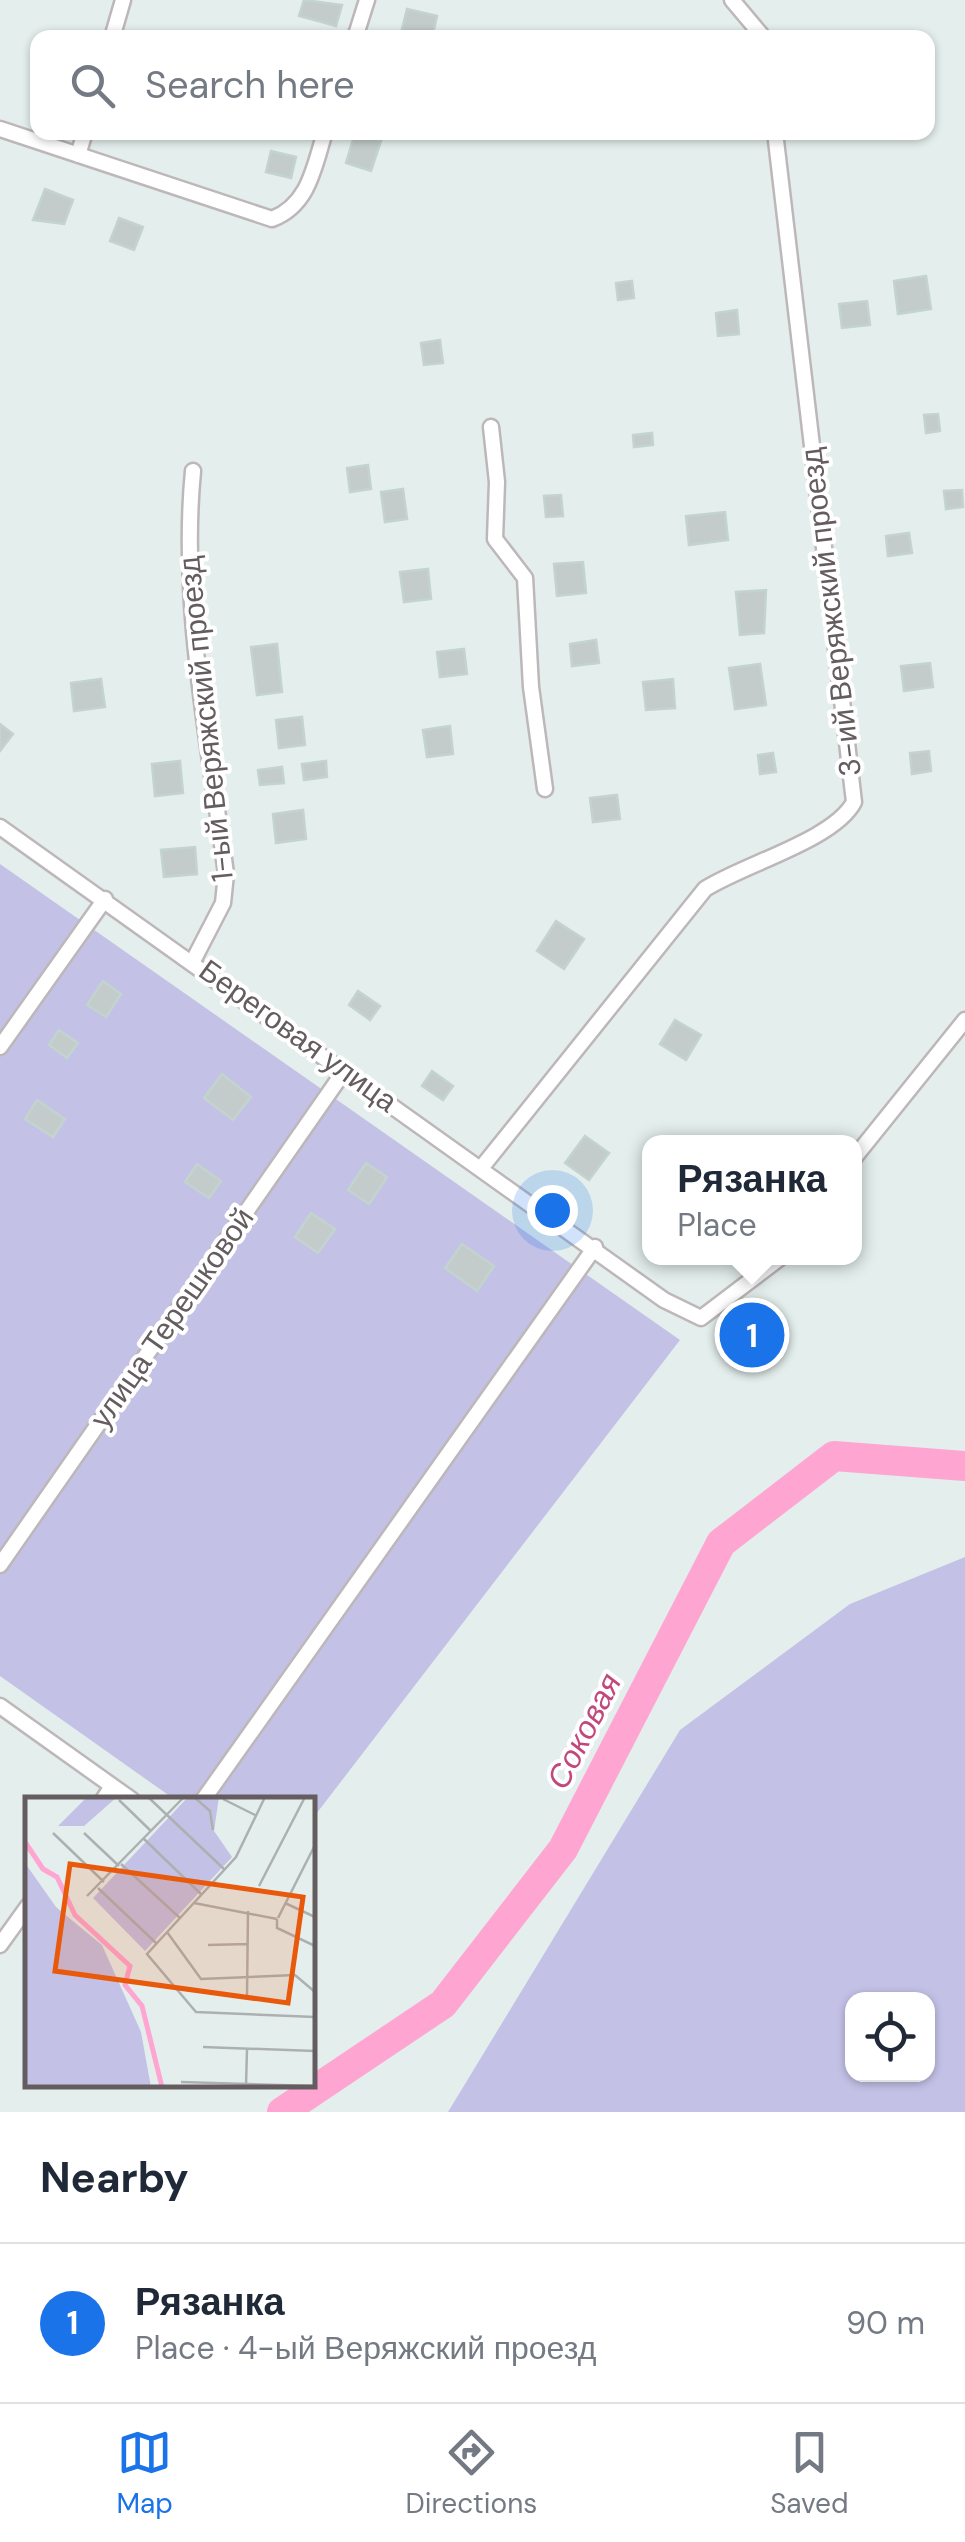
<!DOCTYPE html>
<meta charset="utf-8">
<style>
:root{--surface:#fff;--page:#f2f2f3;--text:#1f2937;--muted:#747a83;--line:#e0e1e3;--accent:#1a73e8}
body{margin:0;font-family:"DM Sans",sans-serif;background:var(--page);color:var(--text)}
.controls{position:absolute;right:30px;bottom:30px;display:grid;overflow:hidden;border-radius:20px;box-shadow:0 2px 8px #0004}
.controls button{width:90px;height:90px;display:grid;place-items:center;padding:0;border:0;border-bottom:2px solid var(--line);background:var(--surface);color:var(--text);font:50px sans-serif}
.you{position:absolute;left:552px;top:1210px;width:35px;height:35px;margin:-25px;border:8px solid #fff;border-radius:50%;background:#1a73e8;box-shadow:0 0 0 15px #1a73e833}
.badge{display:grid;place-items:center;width:65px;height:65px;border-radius:50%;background:var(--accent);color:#fff;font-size:32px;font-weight:700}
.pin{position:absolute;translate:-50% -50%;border:5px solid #fff;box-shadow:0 2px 10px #0006}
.popup{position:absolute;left:642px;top:1135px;width:220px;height:130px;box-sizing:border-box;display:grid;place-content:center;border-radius:20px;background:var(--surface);filter:drop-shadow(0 2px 8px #0005);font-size:32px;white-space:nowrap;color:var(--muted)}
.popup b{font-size:38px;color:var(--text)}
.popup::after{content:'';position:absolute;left:50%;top:100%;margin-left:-20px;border:20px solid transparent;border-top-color:var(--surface)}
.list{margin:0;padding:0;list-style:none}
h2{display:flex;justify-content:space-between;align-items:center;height:130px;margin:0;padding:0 40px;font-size:42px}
h2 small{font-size:32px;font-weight:400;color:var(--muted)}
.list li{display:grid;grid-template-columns:65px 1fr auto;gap:30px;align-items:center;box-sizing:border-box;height:160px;padding:0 40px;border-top:2px solid var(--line)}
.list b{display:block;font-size:38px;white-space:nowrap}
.list p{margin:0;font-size:32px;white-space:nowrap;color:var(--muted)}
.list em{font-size:32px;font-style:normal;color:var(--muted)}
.icon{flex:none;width:55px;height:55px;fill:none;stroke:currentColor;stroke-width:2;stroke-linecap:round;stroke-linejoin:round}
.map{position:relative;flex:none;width:965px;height:2112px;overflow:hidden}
.search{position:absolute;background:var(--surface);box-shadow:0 2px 8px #0004;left:30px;right:30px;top:30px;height:110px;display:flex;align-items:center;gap:25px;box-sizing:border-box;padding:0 35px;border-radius:20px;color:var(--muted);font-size:38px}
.sheet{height:290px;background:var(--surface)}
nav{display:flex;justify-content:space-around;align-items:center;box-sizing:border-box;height:140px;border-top:2px solid var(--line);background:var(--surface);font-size:28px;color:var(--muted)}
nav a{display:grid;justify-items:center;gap:5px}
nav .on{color:var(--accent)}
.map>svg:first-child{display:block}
.green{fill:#c3c1e6;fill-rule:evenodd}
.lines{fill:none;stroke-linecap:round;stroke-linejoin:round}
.river{stroke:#fea5d2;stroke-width:30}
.building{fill:#c3ccca;stroke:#c3d3cf;stroke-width:2.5}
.minor-casing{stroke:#beb7ba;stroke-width:19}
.minor{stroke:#fff;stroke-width:14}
.labels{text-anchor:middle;stroke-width:8;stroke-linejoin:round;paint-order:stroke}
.street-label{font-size:30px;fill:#655c60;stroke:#fff}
.water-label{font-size:32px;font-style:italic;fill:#c2477c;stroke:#fff}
.inset-river{fill:none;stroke:#fea5d2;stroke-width:5}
.inset-road{fill:none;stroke:#adb0b1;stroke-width:2.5}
.view{fill:#e8590c;fill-opacity:0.15;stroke:#e8590c;stroke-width:5}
.inset-edge{fill:none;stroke:#655c60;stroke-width:5}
</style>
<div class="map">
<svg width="965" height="2112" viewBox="0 0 965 2112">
<rect width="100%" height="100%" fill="#e4efed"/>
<path class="green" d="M0,864L680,1340L313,1818L312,1800L174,1799L0,1676Z
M965,1557V2112H448L680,1730L850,1604ZM852,2000H928V2074H852Z"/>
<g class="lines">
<path class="river" d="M282,2112L443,2004L563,1849L721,1543L834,1456L965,1466"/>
</g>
<path class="building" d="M304,0L342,5L336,26L299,16Z
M407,9L437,16L432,38L400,37Z
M355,133L381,141L371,171L346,163Z
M271,151L296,157L291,178L266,172Z
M45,189L73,200L64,224L33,220Z
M119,218L143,227L134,250L110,241Z
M926,276L931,309L898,314L894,281Z
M632,281L634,298L618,300L616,283Z
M867,301L870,325L842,328L839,304Z
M737,310L739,334L718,336L716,313Z
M440,340L443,363L424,365L421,343Z
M938,414L940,431L926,433L924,415Z
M652,433L653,445L634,447L633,435Z
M368,465L371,489L350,492L347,468Z
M403,489L407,519L385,522L381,492Z
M962,490L963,507L946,509L944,491Z
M561,495L563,516L546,517L544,496Z
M725,512L728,540L689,545L686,516Z
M909,533L912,553L888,556L886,536Z
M583,562L586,593L557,596L554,564Z
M428,569L431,599L404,602L400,572Z
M766,590L764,633L740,635L736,592Z
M596,640L599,663L572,666L570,644Z
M277,644L282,692L257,695L251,647Z
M464,649L467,674L440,677L437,652Z
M930,663L933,687L904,691L901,666Z
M760,664L766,705L735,709L729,668Z
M101,679L105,707L74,711L71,683Z
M673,679L675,708L646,710L643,682Z
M302,717L305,745L279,748L276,720Z
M0,724L13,734L0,751Z
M450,726L453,754L427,757L423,730Z
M929,751L931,771L912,774L910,753Z
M773,753L776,772L760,774L758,755Z
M180,761L183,793L155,796L152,764Z
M326,761L327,777L304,780L302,764Z
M282,767L284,783L260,785L258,770Z
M617,795L620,819L593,822L590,798Z
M303,810L306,839L276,843L273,814Z
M195,847L197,874L164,877L161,850Z
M556,921L584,939L564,969L537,951Z
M103,981L121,994L106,1017L87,1005Z
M358,991L380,1006L370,1020L349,1005Z
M675,1020L701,1035L686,1060L660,1044Z
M59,1030L78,1043L67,1058L49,1045Z
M432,1071L453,1086L443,1100L422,1086Z
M222,1074L251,1097L233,1120L204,1098Z
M37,1100L65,1119L53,1137L25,1119Z
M585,1136L609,1153L589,1180L565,1163Z
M366,1163L387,1177L369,1204L348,1190Z
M197,1164L221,1181L209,1198L185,1182Z
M311,1213L335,1229L318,1253L295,1237Z
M462,1244L494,1266L477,1291L445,1268Z"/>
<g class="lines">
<defs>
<path id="minor" d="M732,0L764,38
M112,38L123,0
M355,38L367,0
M0,129L272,219C309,205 314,167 325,132
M78,155L85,132
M491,427L497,482L495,539L525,578L531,687L545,789
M193,471C180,603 209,743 226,874L223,903L193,961
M0,827L664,1300L701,1318L780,1258
M0,1047L105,899
M854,1158L965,1020
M482,1167L705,889C744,864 834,840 854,802L775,132
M0,1565L345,1070
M0,1706L132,1800
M103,1800L112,1786
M203,1800L595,1247
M0,1945L28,1906"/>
</defs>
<use href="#minor" class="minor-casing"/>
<use href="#minor" class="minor"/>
</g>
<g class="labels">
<g class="street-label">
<text transform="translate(831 612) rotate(-97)" y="10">3-ий Веряжский проезд</text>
<text transform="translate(206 719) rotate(-96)" y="10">1-ый Веряжский проезд</text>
<text transform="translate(298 1036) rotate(36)" y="10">Береговая улица</text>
<text transform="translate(172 1318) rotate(-55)" y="10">улица Терешковой</text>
</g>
<g class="water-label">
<text transform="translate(584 1731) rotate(-63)" y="11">Соковая</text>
</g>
</g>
<g transform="translate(25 1797)">
<rect width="290" height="290" fill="#e4efed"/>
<path d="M62,0H92L59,29H33ZM163,0H194L189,34L207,60L120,154L68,101ZM0,66L31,110L77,148L116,235L126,290H0Z" fill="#c3c1e6"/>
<path class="inset-river" d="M0,45L18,72L32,80L50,118L105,169L100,188L117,209L137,290"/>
<path class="inset-road" d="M123,0L200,73M169,0L185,14L188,33M240,0L211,60L122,157L171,215L290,220M198,2L230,18M94,3L126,34M28,36L79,85M59,36L94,69M119,42L177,98M96,67L155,121M234,89L280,0M73,91L131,146M62,99L159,0M169,106L252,122M260,106L290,120M253,121L290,48M252,122V131L290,149M142,135L176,182L270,178L290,195M183,148L223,147M222,198L223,114M178,250L290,254M156,285L290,289M221,289L222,252"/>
<path class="view" d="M45,67L278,100L263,206L30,174Z"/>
<rect width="290" height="290" class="inset-edge"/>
</g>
</svg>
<div class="controls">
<button><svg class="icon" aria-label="locate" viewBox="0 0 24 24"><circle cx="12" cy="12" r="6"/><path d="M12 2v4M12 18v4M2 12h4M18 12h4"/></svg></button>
</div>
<div class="you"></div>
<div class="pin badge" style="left:752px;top:1335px">1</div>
<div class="popup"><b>Рязанка</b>Place</div>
<div class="search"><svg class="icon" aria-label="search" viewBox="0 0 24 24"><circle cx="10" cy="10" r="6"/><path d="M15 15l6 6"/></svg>Search here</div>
</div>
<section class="sheet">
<h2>Nearby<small></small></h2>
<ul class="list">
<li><span class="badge">1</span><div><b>Рязанка</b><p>Place · 4-ый Веряжский проезд</p></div><em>90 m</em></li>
</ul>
</section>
<nav>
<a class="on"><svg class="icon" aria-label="map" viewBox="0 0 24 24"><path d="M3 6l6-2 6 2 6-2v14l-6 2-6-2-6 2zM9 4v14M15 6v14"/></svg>Map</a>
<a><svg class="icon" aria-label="directions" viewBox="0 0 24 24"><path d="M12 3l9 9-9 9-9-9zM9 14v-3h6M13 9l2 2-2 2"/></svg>Directions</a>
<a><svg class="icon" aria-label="saved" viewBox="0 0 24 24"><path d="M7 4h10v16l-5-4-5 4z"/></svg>Saved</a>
</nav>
